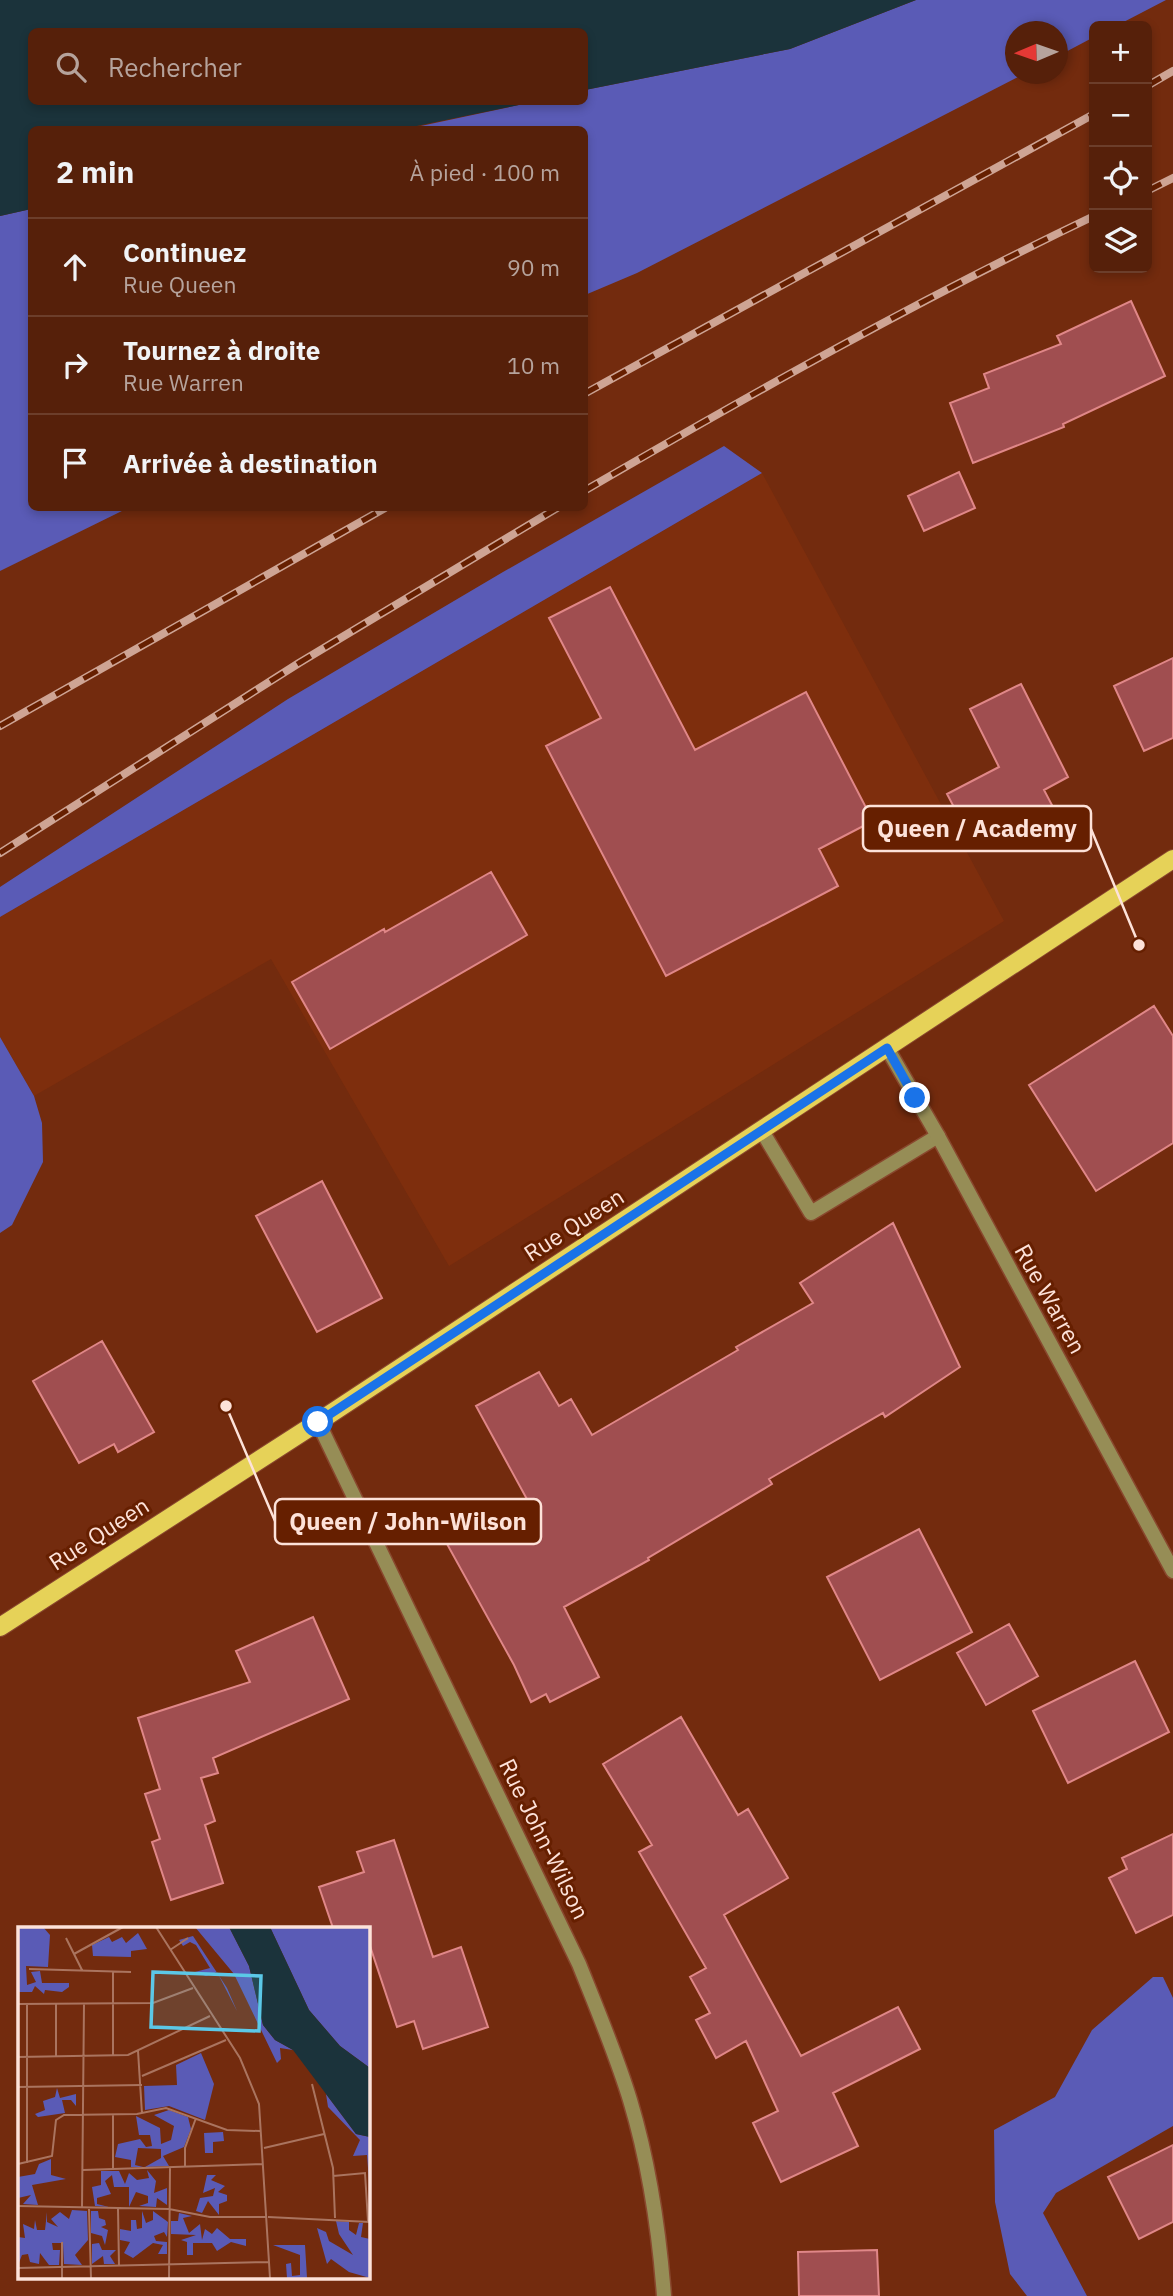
<!DOCTYPE html>
<html lang="fr">
<meta charset="utf-8">
<style>
:root{--surface:#56200a;--page:#5c2813;--text:#f1f3f6;--muted:#b6a39c;--line:#6c3e2b}
body{margin:0;font-family:"IBM Plex Sans",sans-serif;background:var(--page);color:var(--text)}
.controls{position:absolute;right:21px;top:21px;display:grid;overflow:hidden;border-radius:10px;box-shadow:0 4px 10px #0003}
.controls button{width:63px;height:63px;display:grid;place-items:center;padding:0;border:0;border-bottom:2px solid var(--line);background:var(--surface);color:var(--text);font:35px sans-serif}
.compass{position:absolute;left:1005px;top:21px;width:63px;height:63px;border-radius:50%;background:var(--surface);box-shadow:0 4px 10px #0003;rotate:268deg}
.stop{position:absolute;width:21px;height:21px;margin:-16px;border:5px solid #1a73e8;border-radius:50%;background:#fff}
.stop.end{background:#1a73e8;border-color:#fff;box-shadow:0 2px 7px #0008}
.list{margin:0;padding:0;list-style:none}
h2{display:flex;justify-content:space-between;align-items:center;height:91px;margin:0;padding:0 28px;font-size:30px}
h2 small{font-size:23px;font-weight:400;color:var(--muted)}
.list li{display:grid;grid-template-columns:46px 1fr auto;gap:21px;align-items:center;box-sizing:border-box;height:98px;padding:0 28px;border-top:2px solid var(--line)}
.list b{display:block;font-size:26px;white-space:nowrap}
.list p{margin:0;font-size:23px;white-space:nowrap;color:var(--muted)}
.list em{font-size:23px;font-style:normal;color:var(--muted)}
.icon{flex:none;width:38px;height:38px;fill:none;stroke:currentColor;stroke-width:2;stroke-linecap:round;stroke-linejoin:round}
.map{position:relative;flex:none;width:1173px;height:2296px;overflow:hidden}
.search{position:absolute;background:var(--surface);box-shadow:0 4px 10px #0003;left:28px;top:28px;width:560px;height:77px;display:flex;align-items:center;gap:18px;box-sizing:border-box;padding:0 24px;border-radius:10px;color:var(--muted);font-size:26px}
.panel{position:absolute;background:var(--surface);box-shadow:0 4px 10px #0003;left:28px;top:126px;width:560px;height:385px;border-radius:10px}
.map>svg:first-child{display:block}
.built{fill:#7e2e0d}
.green{fill:#5a5bb6}
.water{fill:#1b333b}
.building{fill:#a04e50;stroke:#e08788;stroke-width:2}
.lines{fill:none;stroke-linecap:round;stroke-linejoin:round}
.lane-casing{stroke:#89482e;stroke-width:17}
.street-casing{stroke:#89482e;stroke-width:17}
.primary-casing{stroke:#89482e;stroke-width:20}
.lane{stroke:#968d56;stroke-width:14}
.street{stroke:#968d56;stroke-width:14}
.primary{stroke:#e6d258;stroke-width:18}
.rail-casing{stroke:#cea494;stroke-width:8}
.rail{stroke:#661f00;stroke-width:5;stroke-dasharray:16;stroke-linecap:butt}
.route{stroke:#1a73e8;stroke-width:9}
.labels{text-anchor:middle;stroke-width:6;stroke-linejoin:round;paint-order:stroke}
.street-label{font-size:23px;fill:#fde2d9;stroke:#661f00}
.inset-road{fill:none;stroke:#aa745f;stroke-width:2}
.view{fill:#5bc8e7;fill-opacity:0.15;stroke:#5bc8e7;stroke-width:3.5}
.inset-edge{fill:none;stroke:#fde2d9;stroke-width:3.5}
.leader{fill:none;stroke:#fde2d9;stroke-width:2.5}
.callout-dot{fill:#fde2d9;stroke:#661f00;stroke-width:2.5}
.callout{fill:#661f00;stroke:#fde2d9;stroke-width:2.5}
.callout-label{font-size:24px;text-anchor:middle;font-weight:bold;fill:#fde2d9}
</style>
<div class="map">
<svg width="1173" height="2296" viewBox="0 0 1173 2296">
<rect width="100%" height="100%" fill="#732b0e"/>
<path class="built" d="M762,473L1004,921L449,1266L271,959L34,1096L0,1037V917Z"/>
<path class="green" d="M916,0H1166L1116,26H1094V37L1058,56V32H1016V74H1024L637,273L585,295L584,130H402L533,102H584L585,90L790,49Z
M31,209L32,508H128L0,571V216Z
M724,446L762,473L0,917V887L288,699L503,572Z
M0,1037L34,1096L42,1123L43,1162L12,1225L0,1233Z
M1153,1977H1163L1173,1998V2126L1056,2193L1043,2213L1087,2296H1027L1010,2274L995,2202L994,2130L1055,2097L1092,2030Z"/>
<path class="water" d="M0,0H916L790,49L585,90L584,32H32V102H533L402,129L32,130L31,209L0,216Z"/>
<path class="building" d="M1131,301L1165,376L1063,424L1064,427L973,463L950,403L989,388L984,374L1061,344L1057,336Z
M959,472L975,508L924,531L908,496Z
M610,587L695,750L806,692L873,821L819,849L838,886L666,976L546,746L601,718L549,618Z
M1173,658V738L1144,751L1114,686Z
M1021,684L1068,777L1044,790L1053,807L975,847L947,794L999,767L970,709Z
M491,872L527,935L330,1049L292,982L384,929L385,932Z
M1154,1006L1173,1036V1143L1096,1191L1029,1085Z
M322,1181L382,1298L317,1332L256,1216Z
M893,1223L960,1367L885,1417L883,1413L769,1479L772,1484L648,1558L649,1560L564,1607L599,1677L550,1702L546,1694L531,1702L514,1665L447,1544L528,1501L476,1406L539,1372L559,1406L571,1399L592,1435L738,1350L736,1347L813,1303L800,1283Z
M102,1341L154,1432L118,1452L114,1444L79,1463L33,1381Z
M919,1529L972,1632L880,1680L827,1577Z
M313,1617L349,1699L213,1758L218,1773L201,1778L215,1821L205,1825L223,1883L171,1900L152,1842L160,1839L145,1794L160,1789L138,1718L250,1682L236,1651Z
M1009,1624L1038,1676L986,1705L957,1653Z
M1135,1661L1169,1732L1068,1783L1033,1711Z
M681,1717L738,1815L748,1809L788,1878L724,1915L801,2056L898,2007L920,2049L833,2093L858,2146L781,2182L753,2123L778,2111L746,2041L716,2058L696,2020L710,2013L690,1977L706,1968L639,1852L652,1845L603,1764Z
M1173,1834V1915L1136,1933L1109,1878L1127,1869L1122,1858Z
M394,1840L433,1957L461,1947L488,2027L423,2049L414,2021L397,2027L368,1940V1928H333L319,1887L364,1872L357,1852Z
M1173,2145V2222L1139,2239L1108,2177Z
M877,2250L879,2296H799L798,2252Z"/>
<g class="lines">
<defs>
<path id="lane" d="M762,1131L811,1213L938,1136"/>
<path id="street" d="M887,1048L938,1136L1173,1571
M318,1422L579,1964C597,2009 616,2054 630,2100C649,2163 659,2230 664,2296"/>
<path id="primary" d="M0,1627L318,1422L1173,859"/>
</defs>
<use href="#lane" class="lane-casing"/>
<use href="#street" class="street-casing"/>
<use href="#primary" class="primary-casing"/>
<use href="#lane" class="lane"/>
<use href="#street" class="street"/>
<use href="#primary" class="primary"/>
<defs>
<path id="rail" d="M1147,86L1173,71
M1147,191L1173,178
M584,394L1094,114
M584,491C751,394 920,299 1094,216
M0,726L385,508
M0,853L299,663L557,508"/>
</defs>
<use href="#rail" class="rail-casing"/>
<use href="#rail" class="rail"/>
</g>
<g class="lines">
<path class="route" d="M318,1422L887,1048L915,1098"/>
</g>
<g class="labels">
<g class="street-label">
<text transform="translate(574 1225) rotate(-33)" y="8">Rue Queen</text>
<text transform="translate(1050 1299) rotate(61)" y="8">Rue Warren</text>
<text transform="translate(99 1534) rotate(-33)" y="8">Rue Queen</text>
<text transform="translate(544 1839) rotate(64)" y="8">Rue John-Wilson</text>
</g>
</g>
<g transform="translate(18 1927)">
<rect width="352" height="352" fill="#732b0e"/>
<path d="M0,0H25L32,8L30,40L8,39L9,58L18,55L13,45L22,44L24,56H51V60L44,65L27,63L26,67L17,59L14,65H1ZM177,0H211L231,39L245,98L257,113L275,123L262,121L263,132L259,136L216,47ZM252,0H352V141L322,119L291,83ZM120,6L129,22L113,24V30L75,29L74,18L91,10L94,15L104,10L108,16ZM175,9L209,61L219,84L199,45L188,49L177,45L192,41L178,18L172,15L165,19L161,13ZM183,126L196,157L187,193L151,179L127,183L126,159L159,158L158,138ZM39,161L42,171L58,167V179L53,173H44L47,186L20,190L17,187L27,183L25,174L37,170ZM308,167L338,207L352,210V267L349,228L335,229L342,213L310,180ZM151,183L170,190L173,202L166,220L145,229L151,239L127,240L143,231V222L120,221L117,238L125,240H113V233L97,230L100,217L122,212L128,220L134,219L132,208H121L118,189L142,201L143,217L153,213L156,199L136,188ZM205,205L206,214L195,215V226H187L186,206ZM33,232V248L48,252L14,258L20,278L5,277L13,268L0,271V250L17,247L21,237ZM129,243L138,254L136,266L149,261V278L139,271L138,280L121,279L130,276V269L118,265L111,280V260H96L94,248L87,254L93,267L79,271V277L91,280L77,279L74,260L83,258V244H101L107,257L111,246L119,253L131,251ZM189,248H198L193,253L207,259L200,265L209,268V274L201,277V288L190,274L184,286L178,284L182,271L195,269L197,261L185,266ZM54,283L69,284L70,313L57,328L64,338L46,337L45,316H34L35,323H42L41,338H31L22,326L21,337L12,335L10,327L4,328L0,338V310L7,311L5,297L16,302L17,293L19,303H27L29,285V295L40,300L33,292L42,285L51,292ZM73,284H80L81,291L87,293L88,298L83,300L90,303L87,318L84,309L73,306ZM124,284L128,296L135,293V284L150,295L149,310L146,305L136,309L138,314L149,315V327H140L145,318L135,316L115,331L106,326L112,315L102,313V302L113,304V293H118L119,302L124,301ZM161,286L174,289L165,291L171,306L182,297L184,313L187,302L194,307L199,301L212,312H228V319L213,315L199,324L194,316H175V328H169V315L163,313L178,308L153,307V294H160ZM318,294L331,295V303L338,308L341,296H345L343,310L352,312V351L331,345L313,332L309,337L299,301L308,305L311,314L335,328L321,307ZM81,316L84,323H98L92,329L97,337H86L85,329L74,337V317ZM287,318L289,351H269L268,337L273,336L274,349L282,348V328L255,318Z" fill="#5a5bb6"/>
<path d="M211,0H252L291,83L322,119L352,141V210L338,207L275,123L257,113L245,98L231,39Z" fill="#1b333b"/>
<path class="inset-road" d="M138,0L222,131L241,177L252,351M48,11L64,43M152,23L170,11M56,27L105,0M11,42L113,45M95,45V129M0,77L135,76L175,61M9,77V236M120,124L124,187M38,129V77M0,130L110,128L192,89M124,149L208,113M294,157L315,241L317,291M0,160L124,158M95,188V241M246,221L306,207M0,237L34,229L38,193L46,188L119,187L148,181L209,203L242,204M167,240V221L178,191M65,243L245,237M315,249L347,246L350,294M0,279L151,282L192,290H249M64,281L66,77M71,282L73,351M100,282L101,339M250,290L352,295M44,315V351M0,341L251,335M151,351L152,241"/>
<path class="view" d="M135,45L243,49L241,104L133,100Z"/>
<rect width="352" height="352" class="inset-edge"/>
</g>
<path class="leader" d="M1139 945L1091 829M226 1406L275 1521"/>
<g class="callout-dot">
<circle cx="1139" cy="945" r="7"/>
<circle cx="226" cy="1406" r="7"/>
</g>
<g class="callout">
<rect x="863" y="806" width="228" height="45" rx="7"/>
<rect x="275" y="1499" width="266" height="45" rx="7"/>
</g>
<g class="callout-label">
<text x="977" y="837">Queen / Academy</text>
<text x="408" y="1530">Queen / John-Wilson</text>
</g>
</svg>
<div class="controls">
<button>+</button>
<button>−</button>
<button><svg class="icon" aria-label="locate" viewBox="0 0 24 24"><circle cx="12" cy="12" r="6"/><path d="M12 2v4M12 18v4M2 12h4M18 12h4"/></svg></button>
<button><svg class="icon" aria-label="layers" viewBox="0 0 24 24"><path d="M12 4l9 5-9 5-9-5zM3 14l9 5 9-5"/></svg></button>
</div>
<svg class="compass" viewBox="-18 -18 36 36"><path d="M0-13l5 13h-10z" fill="#e53935"/><path d="M0 13l5-13h-10z" fill="#b6a39c"/></svg>
<div class="stop" style="left:318px;top:1422px"></div>
<div class="stop end" style="left:915px;top:1098px"></div>
<div class="search"><svg class="icon" aria-label="search" viewBox="0 0 24 24"><circle cx="10" cy="10" r="6"/><path d="M15 15l6 6"/></svg>Rechercher</div>
<section class="panel">
<h2>2 min<small>À pied · 100 m</small></h2>
<ul class="list">
<li><svg class="icon" aria-label="ahead" viewBox="0 0 24 24"><path d="M12 20V5M6 11l6-6 6 6"/></svg><div><b>Continuez</b><p>Rue Queen</p></div><em>90 m</em></li>
<li><svg class="icon" aria-label="right" viewBox="0 0 24 24"><path d="M7 20v-9h11M14 6l5 5-5 5"/></svg><div><b>Tournez à droite</b><p>Rue Warren</p></div><em>10 m</em></li>
<li><svg class="icon" aria-label="arrive" viewBox="0 0 24 24"><path d="M6 21V4h12l-3 4 3 4H6"/></svg><div><b>Arrivée à destination</b></div></li>
</ul>
</section>
</div>
